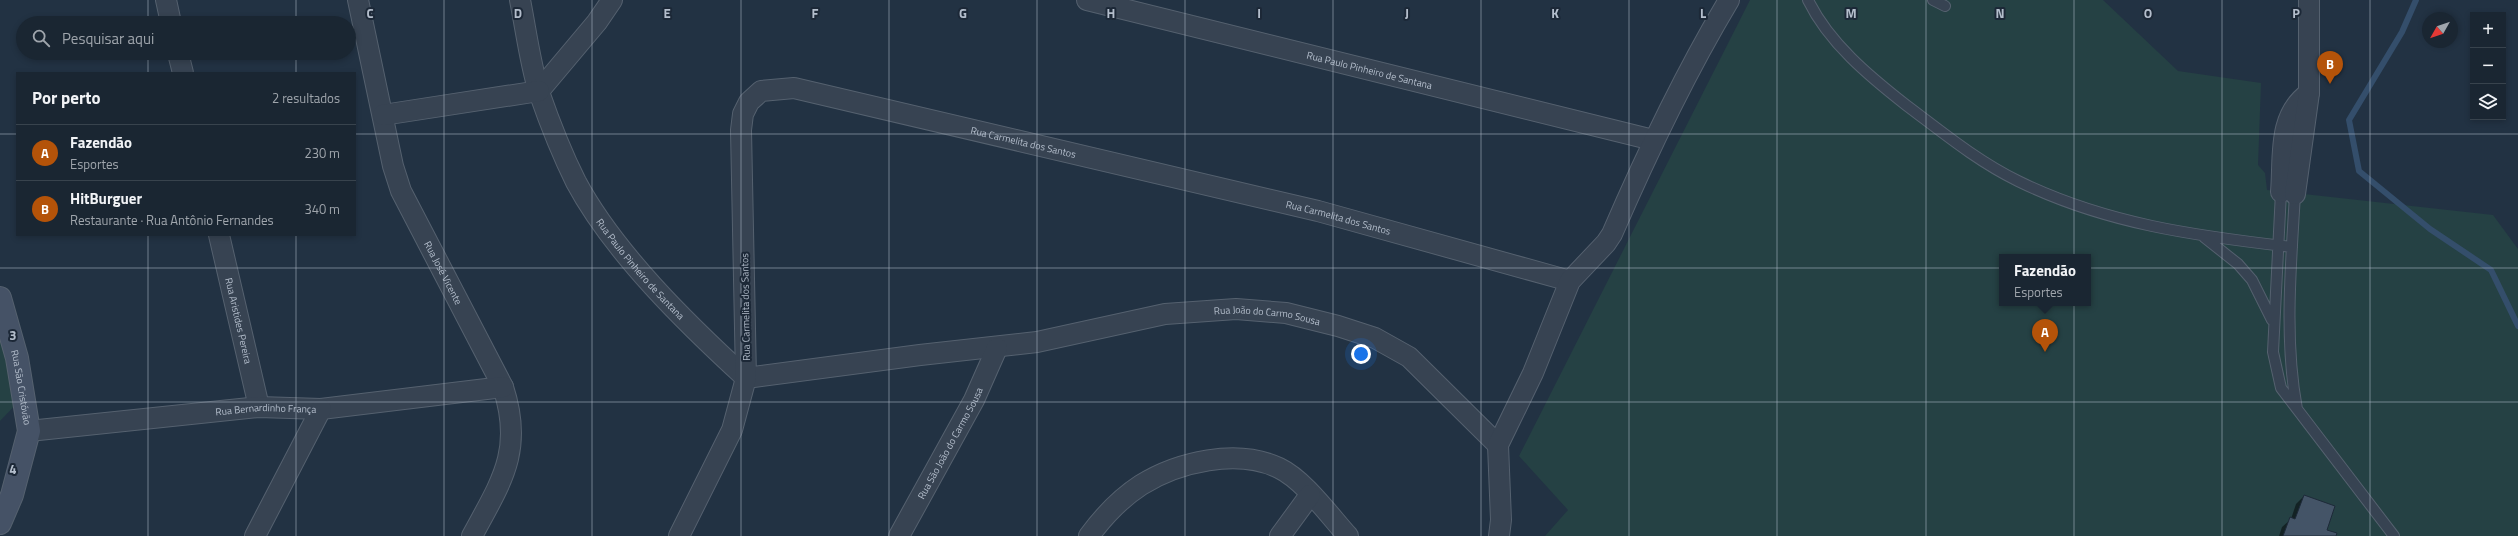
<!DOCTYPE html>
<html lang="pt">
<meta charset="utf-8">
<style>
:root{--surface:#1a2632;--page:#232e3a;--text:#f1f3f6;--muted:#9fa5ac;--line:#38434d;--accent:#b45309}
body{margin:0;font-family:"Titillium Web",sans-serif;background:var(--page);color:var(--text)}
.controls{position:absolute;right:12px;top:12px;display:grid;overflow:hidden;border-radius:0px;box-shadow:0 2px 6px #0003}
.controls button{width:36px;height:36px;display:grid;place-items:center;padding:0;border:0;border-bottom:1px solid var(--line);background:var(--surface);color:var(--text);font:20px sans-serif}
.compass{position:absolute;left:2422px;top:12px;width:36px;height:36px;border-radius:50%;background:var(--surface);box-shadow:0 2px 6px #0003;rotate:230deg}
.you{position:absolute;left:1361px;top:354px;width:14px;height:14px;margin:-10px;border:3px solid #fff;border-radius:50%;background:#1a73e8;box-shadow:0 0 0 6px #1a73e833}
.badge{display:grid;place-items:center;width:26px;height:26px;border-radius:50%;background:var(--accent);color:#fff;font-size:13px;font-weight:700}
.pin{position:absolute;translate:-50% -33px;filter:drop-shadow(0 1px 2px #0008)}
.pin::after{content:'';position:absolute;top:21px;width:14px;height:12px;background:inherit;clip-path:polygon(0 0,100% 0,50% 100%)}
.popup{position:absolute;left:1999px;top:254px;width:92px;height:52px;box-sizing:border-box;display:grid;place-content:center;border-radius:0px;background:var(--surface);filter:drop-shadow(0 1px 3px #0005);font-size:13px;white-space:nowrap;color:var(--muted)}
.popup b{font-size:15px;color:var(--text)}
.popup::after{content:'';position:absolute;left:50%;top:100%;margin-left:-8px;border:8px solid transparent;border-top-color:var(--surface)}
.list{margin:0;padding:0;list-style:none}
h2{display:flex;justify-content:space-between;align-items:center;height:52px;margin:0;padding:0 16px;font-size:17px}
h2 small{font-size:13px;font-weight:400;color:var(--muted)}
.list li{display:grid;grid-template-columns:26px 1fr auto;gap:12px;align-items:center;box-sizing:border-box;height:56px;padding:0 16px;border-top:1px solid var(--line)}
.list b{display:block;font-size:15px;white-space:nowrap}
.list p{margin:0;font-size:13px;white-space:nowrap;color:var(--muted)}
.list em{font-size:13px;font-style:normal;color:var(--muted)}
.icon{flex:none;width:22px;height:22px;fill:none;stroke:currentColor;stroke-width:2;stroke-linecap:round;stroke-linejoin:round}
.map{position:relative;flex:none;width:2518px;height:536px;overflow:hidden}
.search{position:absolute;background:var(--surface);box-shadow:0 2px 6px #0003;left:16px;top:16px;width:340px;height:44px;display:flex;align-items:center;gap:10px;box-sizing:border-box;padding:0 14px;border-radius:22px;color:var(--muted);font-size:15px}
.panel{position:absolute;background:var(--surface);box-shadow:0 2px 6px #0003;left:16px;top:72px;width:340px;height:164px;border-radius:0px}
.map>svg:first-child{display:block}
.green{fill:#254144;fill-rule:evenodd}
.shadow{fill:#0007}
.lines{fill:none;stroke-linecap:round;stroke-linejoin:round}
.stream{stroke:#344e6b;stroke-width:6}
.building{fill:#445467;stroke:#1e2a39}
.lane-casing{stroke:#55616f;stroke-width:12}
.street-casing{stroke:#55616f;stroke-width:22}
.secondary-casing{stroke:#55616f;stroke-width:24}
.lane{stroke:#374352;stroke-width:10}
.street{stroke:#374352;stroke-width:20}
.secondary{stroke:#455266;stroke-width:22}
.grid{fill:none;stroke:#b4becc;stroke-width:1;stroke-opacity:0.55}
.labels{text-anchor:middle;stroke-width:4;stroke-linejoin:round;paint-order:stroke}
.street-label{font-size:10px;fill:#b4becc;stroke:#1c2837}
.grid-label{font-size:13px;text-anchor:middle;font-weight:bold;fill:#b4becc;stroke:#1c2837;stroke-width:4;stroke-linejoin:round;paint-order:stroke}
</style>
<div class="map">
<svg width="2518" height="536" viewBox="0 0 2518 536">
<rect width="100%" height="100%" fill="#223243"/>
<path class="green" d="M1750,0H2103L2178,71L2261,83L2258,165L2265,173L2267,190L2493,215L2518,249V536H1545L1568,510L1519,456ZM2002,257H2088V303H2002Z
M0,295L26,394L0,421Z"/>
<path class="shadow" d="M2304,496L2323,536H2279L2282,527L2291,519L2296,504Z"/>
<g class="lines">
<path class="stream" d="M2416,0L2402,32L2349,120L2359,171L2430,229L2491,270L2518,326"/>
</g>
<path class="building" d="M2304,495L2335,506L2327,530L2337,533L2336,536H2283L2290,517L2295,519Z"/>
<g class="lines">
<defs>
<path id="lane" d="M1808,0C1829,43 1869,76 1906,105C1942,132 1977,161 2018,181C2106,224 2196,236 2292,247
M1933,0L1945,6
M2281,192L2273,352L2281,388L2394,536
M2295,194C2291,265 2284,339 2297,409
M2204,237L2238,264L2252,280L2272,320"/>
<g id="street">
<path d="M166,0L171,23"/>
<path id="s1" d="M358,0L393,166L401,191L503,387C524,451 501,482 472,536"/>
<path id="s2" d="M520,0C526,30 530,63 539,92C548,118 564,158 576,182C614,253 687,324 746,378"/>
<path id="s3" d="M1087,0L1653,140"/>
<path d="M178,53L183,73"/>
<path d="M539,91L597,22L612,0"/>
<path d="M383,115L539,91"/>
<path d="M2281,192C2284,157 2277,116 2309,93"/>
<path d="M2295,194L2309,93V0"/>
<path id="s4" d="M219,235L259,407"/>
<path id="s5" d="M746,378L920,355L1037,342L1165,314L1236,309L1286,313L1338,326L1375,338L1409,357L1498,445"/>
<path id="s6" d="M29,431L259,407L321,409L503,387"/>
<path d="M255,536L321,409"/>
<path id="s7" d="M679,536L732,430L746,378L741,130L743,114L749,102L761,91L794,88L1318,211L1570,281"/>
<path id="s8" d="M899,536L974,400L997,348"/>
<path d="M1089,536C1103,517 1121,498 1141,485C1178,462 1237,448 1279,468C1304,480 1329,515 1348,536"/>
<path d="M1280,536L1310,495"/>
<path d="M1499,536L1501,520L1498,445L1533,373L1570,281L1606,243L1612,234C1647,153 1684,75 1729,0"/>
</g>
<g id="secondary">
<path id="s9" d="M0,298L17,358L29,431L12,495L0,523"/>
</g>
</defs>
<use href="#lane" class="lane-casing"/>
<use href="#street" class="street-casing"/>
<use href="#secondary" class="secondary-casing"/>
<use href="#lane" class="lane"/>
<use href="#street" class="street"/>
<use href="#secondary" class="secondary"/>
</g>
<path class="grid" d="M148,0V23M296,0V23M444,0V536M592,0V536M741,0V536M889,0V536M1037,0V536M1185,0V536M1333,0V536M1481,0V536M1629,0V536M1777,0V536M1926,0V536M2074,0V536M2222,0V536M2370,0V536M148,53V73M296,53V73M0,134H17M355,134H2518M148,235V536M296,235V536M0,268H2518M0,402H2518"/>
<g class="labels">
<g class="street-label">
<text dy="4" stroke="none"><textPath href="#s3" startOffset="291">Rua Paulo Pinheiro de Santana</textPath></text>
<text dy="4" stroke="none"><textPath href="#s7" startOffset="735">Rua Carmelita dos Santos</textPath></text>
<text dy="4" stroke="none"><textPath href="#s7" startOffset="1059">Rua Carmelita dos Santos</textPath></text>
<text dy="4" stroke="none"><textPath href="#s2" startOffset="300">Rua Paulo Pinheiro de Santana</textPath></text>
<text dy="4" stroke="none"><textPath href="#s1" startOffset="288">Rua José Vicente</textPath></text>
<text transform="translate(745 307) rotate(-91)" y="4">Rua Carmelita dos Santos</text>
<text dy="4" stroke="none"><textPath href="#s5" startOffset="527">Rua João do Carmo Sousa</textPath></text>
<text dy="4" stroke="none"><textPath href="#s4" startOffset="88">Rua Aristides Pereira</textPath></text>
<text dy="4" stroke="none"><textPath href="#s9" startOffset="92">Rua São Cristóvão</textPath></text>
<text dy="4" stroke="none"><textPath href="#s6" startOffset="238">Rua Bernardinho França</textPath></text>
<text dy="4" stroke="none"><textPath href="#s8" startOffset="106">Rua São João do Carmo Sousa</textPath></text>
</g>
</g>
<g class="grid-label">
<text x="370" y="18">C</text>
<text x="518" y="18">D</text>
<text x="667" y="18">E</text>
<text x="815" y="18">F</text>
<text x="963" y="18">G</text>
<text x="1111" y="18">H</text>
<text x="1259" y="18">I</text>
<text x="1407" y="18">J</text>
<text x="1555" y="18">K</text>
<text x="1703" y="18">L</text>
<text x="1851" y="18">M</text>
<text x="2000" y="18">N</text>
<text x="2148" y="18">O</text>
<text x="2296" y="18">P</text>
<text x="13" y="340">3</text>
<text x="13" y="474">4</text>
</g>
</svg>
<div class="controls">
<button>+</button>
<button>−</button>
<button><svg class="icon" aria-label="layers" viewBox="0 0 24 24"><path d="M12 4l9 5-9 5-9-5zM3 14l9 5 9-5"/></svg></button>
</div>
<svg class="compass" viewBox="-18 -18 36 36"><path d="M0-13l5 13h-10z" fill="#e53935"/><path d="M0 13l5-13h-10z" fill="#9fa5ac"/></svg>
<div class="you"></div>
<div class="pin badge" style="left:2045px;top:352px">A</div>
<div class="popup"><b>Fazendão</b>Esportes</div>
<div class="pin badge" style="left:2330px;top:84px">B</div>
<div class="search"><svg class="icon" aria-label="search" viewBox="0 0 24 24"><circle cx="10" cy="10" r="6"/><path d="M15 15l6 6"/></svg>Pesquisar aqui</div>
<section class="panel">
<h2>Por perto<small>2 resultados</small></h2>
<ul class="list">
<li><span class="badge">A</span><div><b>Fazendão</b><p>Esportes</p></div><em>230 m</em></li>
<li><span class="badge">B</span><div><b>HitBurguer</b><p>Restaurante · Rua Antônio Fernandes</p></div><em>340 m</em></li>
</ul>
</section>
</div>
